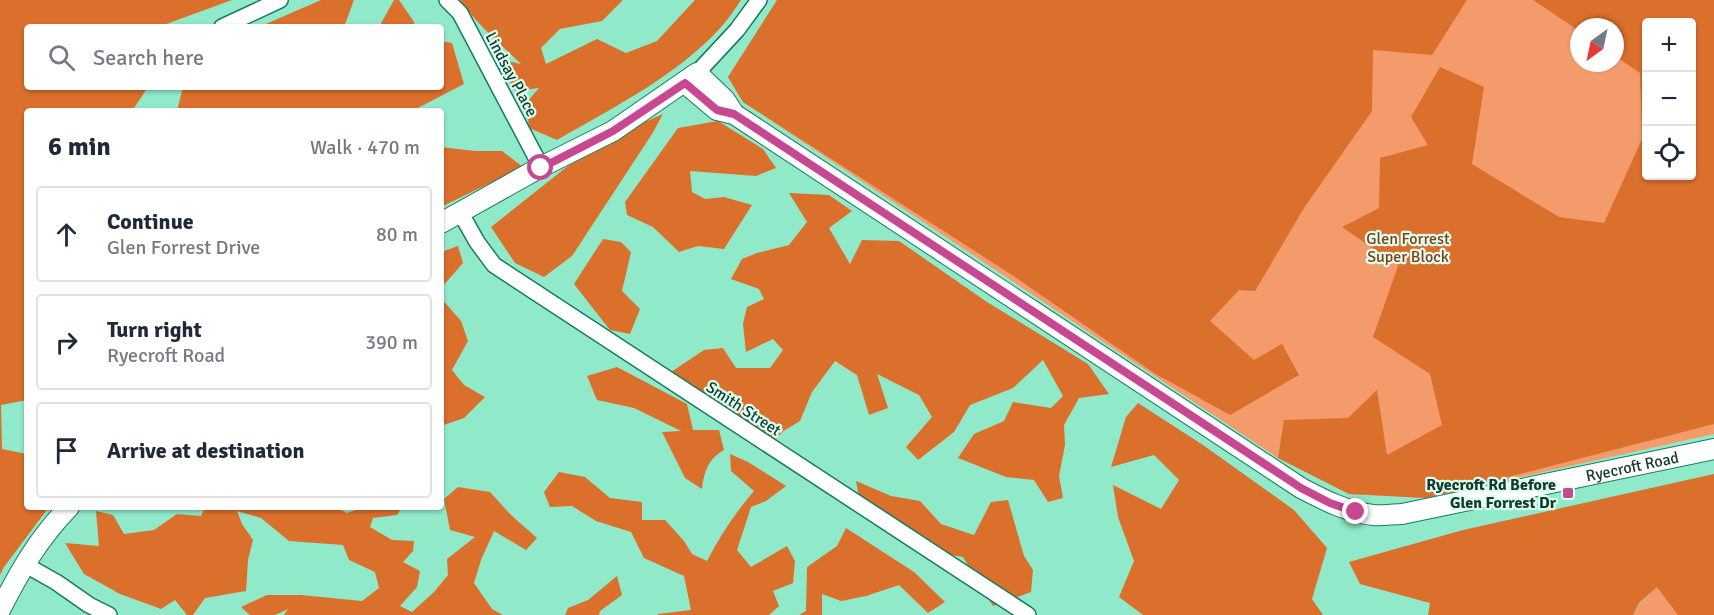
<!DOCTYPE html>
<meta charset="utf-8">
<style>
:root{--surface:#fff;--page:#f2f2f3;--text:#1f2937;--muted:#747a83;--line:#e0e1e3}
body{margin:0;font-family:Signika,sans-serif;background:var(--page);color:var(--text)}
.controls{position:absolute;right:18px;top:18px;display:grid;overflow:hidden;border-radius:6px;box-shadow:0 2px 4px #0004}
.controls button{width:54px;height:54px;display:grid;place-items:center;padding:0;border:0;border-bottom:2px solid var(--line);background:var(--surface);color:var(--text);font:30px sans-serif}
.compass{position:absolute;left:1570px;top:18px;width:54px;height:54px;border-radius:50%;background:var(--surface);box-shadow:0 2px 4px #0004;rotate:213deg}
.stop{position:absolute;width:18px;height:18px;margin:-14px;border:4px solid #c84792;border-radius:50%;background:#fff}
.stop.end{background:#c84792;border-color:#fff;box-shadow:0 2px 6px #0008}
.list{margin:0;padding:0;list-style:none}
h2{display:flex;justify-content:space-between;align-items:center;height:78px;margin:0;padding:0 24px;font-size:26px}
h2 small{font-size:20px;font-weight:400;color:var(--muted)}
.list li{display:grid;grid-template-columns:39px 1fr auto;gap:18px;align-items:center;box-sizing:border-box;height:96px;margin:0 12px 12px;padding:0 12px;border:2px solid var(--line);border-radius:6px}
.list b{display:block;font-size:22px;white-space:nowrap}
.list p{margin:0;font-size:20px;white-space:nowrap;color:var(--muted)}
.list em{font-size:20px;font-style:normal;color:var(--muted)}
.icon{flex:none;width:33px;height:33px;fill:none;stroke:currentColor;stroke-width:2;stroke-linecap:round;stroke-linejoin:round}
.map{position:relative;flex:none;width:1714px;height:615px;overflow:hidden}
.search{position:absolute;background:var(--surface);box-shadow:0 2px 4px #0004;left:24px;top:24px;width:420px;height:66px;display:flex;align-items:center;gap:15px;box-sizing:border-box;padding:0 21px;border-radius:6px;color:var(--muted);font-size:22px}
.panel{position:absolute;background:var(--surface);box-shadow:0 2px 4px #0004;left:24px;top:108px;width:420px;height:402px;border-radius:6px}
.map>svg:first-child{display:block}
.green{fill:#f49b6c;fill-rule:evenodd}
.forest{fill:#db6f2c;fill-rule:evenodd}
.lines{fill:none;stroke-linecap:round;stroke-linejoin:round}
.minor-casing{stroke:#187b5e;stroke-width:18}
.tertiary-casing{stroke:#187b5e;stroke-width:22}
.minor{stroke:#fff;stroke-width:15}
.tertiary{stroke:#fff;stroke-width:20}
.route{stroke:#c84792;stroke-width:8}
.poi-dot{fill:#c84792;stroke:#dcfef0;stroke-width:2}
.labels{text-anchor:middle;stroke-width:4.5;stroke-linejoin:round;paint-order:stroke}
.street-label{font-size:16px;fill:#13382c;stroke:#dcfef0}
.park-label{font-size:16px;fill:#833c0e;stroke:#dcfef0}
.poi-label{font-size:16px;font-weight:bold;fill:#13382c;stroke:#dcfef0;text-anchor:end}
</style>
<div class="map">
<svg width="1714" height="615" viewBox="0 0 1714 615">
<rect width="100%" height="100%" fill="#90e9c8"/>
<path class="green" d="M778,0H1714V434L1427,498L1349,494L1278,458L743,102L728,77ZM1646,22H1692V176H1646ZM1579,27H1615V63H1579Z
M1658,586L1678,615H1633L1639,604Z"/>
<path class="forest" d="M0,0H232L158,27H27V87H148L134,108L136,111H27V400L1,405L2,449L27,454V507H49L4,567L0,575Z
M321,0H354L344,27H259Z
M394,0H399L414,22L415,27H379Z
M460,0H623L602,21L560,29L541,48L546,64L597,39L626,53L657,41L695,0H741C735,9 729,18 722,26C677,76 614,107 557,140L529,128L526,103L539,88L516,91L495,58L521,64C499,43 477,24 460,0Z
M777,0H1467L1432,55L1373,50L1372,111L1304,208L1255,291L1239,290L1210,321L1254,360L1282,344L1299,375L1230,415L1154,373L1012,275L743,102L728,77Z
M1533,0H1714V424L1427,498L1349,494L1278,458L1284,420L1348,418L1377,390L1387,455L1442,425L1430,374L1373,337L1398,266L1342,227L1379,208L1380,158L1428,145L1411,117L1440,67L1484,87L1472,164L1559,217L1604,223L1642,139L1640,73L1615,56V27H1579V31ZM1646,22H1692V176H1646Z
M441,41L452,43L464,84L412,111H177L183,87H441Z
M663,114L652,134L572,256L544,277L515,263L491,227L568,166L645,122Z
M718,121L763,149L776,168L756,176L690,171L692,192L705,199L724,197L752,205L724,249L698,246L679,252L653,227L627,215L625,202L678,128Z
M441,147L475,151H502L523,167L441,207Z
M789,193L829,195L852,211L829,228L850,264L862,240L899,241L987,302L1088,364L1109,394L1079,398L1064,425L1065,445L1059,476L1063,498L1048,502L1034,480L1006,477L958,458L974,434L1004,421L1013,402L1051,408L1063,396L1043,360L1013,388L970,405L954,432L918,460L906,447L932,417L919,395L877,374L888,408L869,415L857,375L835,361L812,392L800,421L782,432L773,443L671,372L704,350L723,348L736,368H770L783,350L773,339L746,352L743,324L747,307L764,299L759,289L731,279L742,259L757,253L789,245L807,222Z
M603,239L621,242L631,252L622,291L640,309L630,334L610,330L574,284Z
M458,246L463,263L441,288V252Z
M441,298L461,321L468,341L452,370L464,385L485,397L464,418L441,426Z
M617,367L687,404L693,430H719L724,450C708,459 704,472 702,489L685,478L662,432L681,431L634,408L597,400L587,376Z
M1138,403L1203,445L1294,510L1327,548L1312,599L1323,615H1143L1119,597L1134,561L1118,517L1113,485L1161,509L1179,480L1154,455L1111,467L1126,417Z
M730,454L748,462L786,486L766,501L751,507L737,550L751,567L787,546L795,561L793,583L773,591L779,606L769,615H658V614L691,610L684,576L644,558L631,532L596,521L572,506L550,507L544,492L559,472L585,477L610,498L642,502V520H665L684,541L692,554L707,561C720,536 735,513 754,491L731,471Z
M1714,474V615H1678L1657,587L1639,603L1633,615H1428L1430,603L1360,584L1349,562L1463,530Z
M856,481L891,496L920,501L941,524L974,535L991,502L1008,500L1024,556L1033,570L1031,592L993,606L963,557L914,549L861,507Z
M458,487L490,492L511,515L537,538L526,550L494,531L481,560L474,583L492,609L503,615H284L288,609L275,615H250L241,607L267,595H301L362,601L379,588L375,572L349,560L343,545L289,541L261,518L237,511L242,524L253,540L248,560L246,591L205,598L193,615H187L175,600L161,609L120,594L84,574L65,543L99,546L96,511L113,515L124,534L154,530L177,514L201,516L205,507H335L347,513L365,507H402L397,515L373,518L370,527L392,540L414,541L413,551L403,562L420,571L417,587L400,606L412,612L434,592L448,575L447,559L475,537L450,530L444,499Z
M846,528L914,572L945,602L928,613L899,585L866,596L841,601L822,594V615H799L806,611L807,567L837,546Z
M617,576L622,595L600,611L599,615H565L568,608L588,600Z"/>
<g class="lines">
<defs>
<path id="minor" d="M447,0L460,13L541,167
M222,27L280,0
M697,73L737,30L759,0
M460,212L477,242L494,265L1028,615
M24,564L56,582L89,605L109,615"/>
<g id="tertiary">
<path id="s1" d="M685,83L717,110L734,114L1301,488C1324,500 1347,512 1373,515C1383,516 1393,514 1402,514L1714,449"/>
<path d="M441,223L541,167L613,131L697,73L725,100L734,114"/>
<path d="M0,610C20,571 38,539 69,507"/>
</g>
</defs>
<use href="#minor" class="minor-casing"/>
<use href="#tertiary" class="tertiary-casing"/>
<use href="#minor" class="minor"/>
<use href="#tertiary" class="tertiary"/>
</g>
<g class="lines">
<path class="route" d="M541,168L613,131L685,83L717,110L734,114L1301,488L1330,503L1356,512"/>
</g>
<rect class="poi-dot" x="1562" y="487" width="12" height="12" rx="3"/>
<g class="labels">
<g class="street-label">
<text transform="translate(512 74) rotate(62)" y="6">Lindsay Place</text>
<text transform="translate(744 408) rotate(33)" y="6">Smith Street</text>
<text dy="6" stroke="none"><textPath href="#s1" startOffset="1080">Ryecroft Road</textPath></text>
</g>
<g class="park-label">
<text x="1408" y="244">Glen Forrest<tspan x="1408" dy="18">Super Block</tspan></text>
</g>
<g class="poi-label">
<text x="1556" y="490">Ryecroft Rd Before<tspan x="1556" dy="18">Glen Forrest Dr</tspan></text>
</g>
</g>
</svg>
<div class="controls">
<button>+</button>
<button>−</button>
<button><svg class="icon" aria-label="locate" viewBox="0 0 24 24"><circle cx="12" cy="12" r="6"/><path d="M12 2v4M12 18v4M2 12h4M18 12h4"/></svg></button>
</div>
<svg class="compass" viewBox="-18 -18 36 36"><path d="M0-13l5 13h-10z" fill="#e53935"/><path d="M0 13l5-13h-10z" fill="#747a83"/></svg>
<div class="stop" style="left:541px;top:168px"></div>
<div class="stop end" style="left:1356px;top:512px"></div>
<div class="search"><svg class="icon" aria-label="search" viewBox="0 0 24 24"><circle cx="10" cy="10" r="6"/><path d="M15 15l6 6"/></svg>Search here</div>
<section class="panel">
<h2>6 min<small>Walk · 470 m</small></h2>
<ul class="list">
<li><svg class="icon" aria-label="ahead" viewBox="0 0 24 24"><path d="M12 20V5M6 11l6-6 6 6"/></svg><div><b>Continue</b><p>Glen Forrest Drive</p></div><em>80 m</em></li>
<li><svg class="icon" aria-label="right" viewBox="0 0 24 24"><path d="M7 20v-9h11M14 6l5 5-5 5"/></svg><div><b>Turn right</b><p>Ryecroft Road</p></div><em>390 m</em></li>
<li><svg class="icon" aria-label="arrive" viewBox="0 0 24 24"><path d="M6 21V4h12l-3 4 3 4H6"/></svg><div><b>Arrive at destination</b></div></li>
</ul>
</section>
</div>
